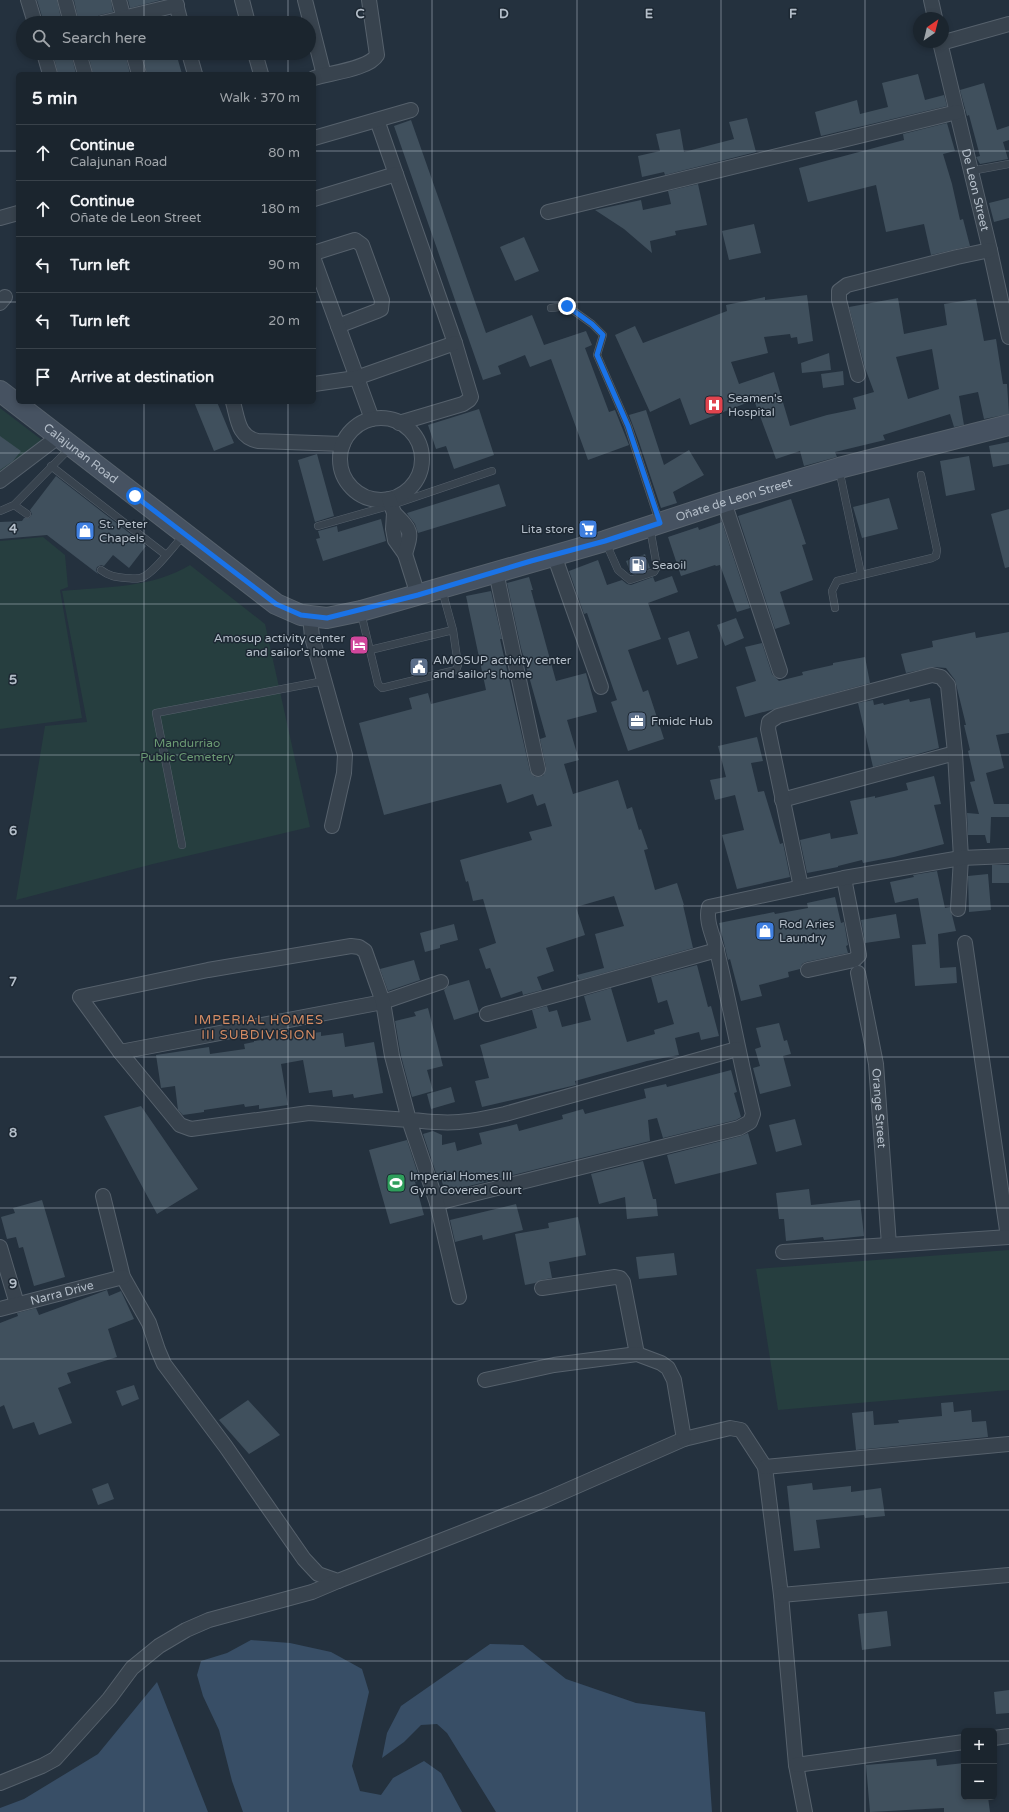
<!DOCTYPE html>
<meta charset="utf-8">
<style>
:root{--surface:#1b252e;--page:#242d36;--text:#f1f3f6;--muted:#a0a5aa;--line:#39424a}
body{margin:0;font-family:"Varela Round",sans-serif;background:var(--page);color:var(--text)}
.controls{position:absolute;right:12px;bottom:12px;display:grid;overflow:hidden;border-radius:6px;box-shadow:0 2px 6px #0003}
.controls button{width:36px;height:36px;display:grid;place-items:center;padding:0;border:0;border-bottom:1px solid var(--line);background:var(--surface);color:var(--text);font:20px sans-serif}
.compass{position:absolute;left:913px;top:12px;width:36px;height:36px;border-radius:50%;background:var(--surface);box-shadow:0 2px 6px #0003;rotate:35deg}
.stop{position:absolute;width:12px;height:12px;margin:-9px;border:3px solid #1a73e8;border-radius:50%;background:#fff}
.stop.end{background:#1a73e8;border-color:#fff;box-shadow:0 1px 4px #0008}
.list{margin:0;padding:0;list-style:none}
h2{display:flex;justify-content:space-between;align-items:center;height:52px;margin:0;padding:0 16px;font-size:17px}
h2 small{font-size:13px;font-weight:400;color:var(--muted)}
.list li{display:grid;grid-template-columns:26px 1fr auto;gap:12px;align-items:center;box-sizing:border-box;height:56px;padding:0 16px;border-top:1px solid var(--line)}
.list b{display:block;font-size:15px;white-space:nowrap}
.list p{margin:0;font-size:13px;white-space:nowrap;color:var(--muted)}
.list em{font-size:13px;font-style:normal;color:var(--muted)}
.icon{flex:none;width:22px;height:22px;fill:none;stroke:currentColor;stroke-width:2;stroke-linecap:round;stroke-linejoin:round}
.map{position:relative;flex:none;width:1009px;height:1812px;overflow:hidden}
.search{position:absolute;background:var(--surface);box-shadow:0 2px 6px #0003;left:16px;top:16px;width:300px;height:44px;display:flex;align-items:center;gap:10px;box-sizing:border-box;padding:0 14px;border-radius:22px;color:var(--muted);font-size:15px}
.panel{position:absolute;background:var(--surface);box-shadow:0 2px 6px #0003;left:16px;top:72px;width:300px;height:332px;border-radius:6px}
.map>svg:first-child{display:block}
.green{fill:#263e3f}
.water{fill:#384e66}
.building{fill:#40505d;fill-rule:evenodd}
.lines{fill:none;stroke-linecap:round;stroke-linejoin:round}
.lane-casing{stroke:#56616c;stroke-width:8}
.street-casing{stroke:#56616c;stroke-width:16}
.secondary-casing{stroke:#56616c;stroke-width:22}
.lane{stroke:#38434e;stroke-width:7}
.street{stroke:#38434e;stroke-width:14}
.secondary{stroke:#465261;stroke-width:20}
.route{stroke:#1a73e8;stroke-width:5}
.grid{fill:none;stroke:#b4bec9;stroke-width:1;stroke-opacity:0.55}
.labels{text-anchor:middle;stroke-width:3;stroke-linejoin:round;paint-order:stroke}
.street-label{font-size:12px;fill:#b4bec9;stroke:#1d2833}
.poi-label{font-size:12px;fill:#b4bec9;stroke:#1d2833;text-anchor:start}
.park-label{font-size:12px;fill:#6b9a73;stroke:#1d2833}
.neighbourhood-label{font-size:13px;letter-spacing:1px;fill:#d58c64;stroke:#1d2833}
.grid-label{font-size:13px;text-anchor:middle;font-weight:bold;fill:#b4bec9;stroke:#1d2833;stroke-width:3;stroke-linejoin:round;paint-order:stroke}
</style>
<div class="map">
<svg width="1009" height="1812" viewBox="0 0 1009 1812">
<rect width="100%" height="100%" fill="#24313e"/>
<path class="green" d="M0,408L42,440L0,472Z
M43,537L65,555L68,587L60,590L82,718L0,729V541Z
M190,565L265,624L310,827L153,864L16,900L45,726L87,722L62,591C104,587 153,588 190,565Z
M1009,1250V1390L778,1410L756,1269Z"/>
<path class="water" d="M251,1640L290,1643L331,1652L362,1669L369,1692L352,1766L360,1791L381,1795L393,1778L424,1761L441,1773L462,1812H243L232,1781L219,1730L203,1696L197,1675L201,1661L227,1653Z
M490,1644L523,1645L566,1679L636,1703L705,1712L712,1812H496L447,1733L437,1724L421,1725L404,1742L382,1758L387,1733L401,1706Z
M157,1682L208,1812H0V1808L24,1799L98,1754Z"/>
<path class="building" d="M37,0H57L62,23H44Z
M74,0H111L113,12L100,15L96,17L94,22L79,23Z
M128,0H161L130,8Z
M167,16L169,23H138Z
M53,53H71L76,74H58Z
M88,53H125L130,74H93Z
M142,53H176L182,74H147Z
M918,74L925,100L944,95L947,106L821,136L815,112L857,100L860,114L888,107L882,83Z
M984,83L997,130L1009,126V140L1003,142L1008,159L980,164L976,157L980,156L969,115L967,116L960,90Z
M747,118L756,152L665,175L664,172L642,177L638,156L660,151L656,134L680,129L684,152L734,139L729,122Z
M411,120L486,333L532,315L544,345L586,331L592,345L585,348L609,412L615,410L629,445L588,460L551,359L530,367L525,355L498,366L501,374L483,380L394,126Z
M947,123L955,151L943,154L952,184L960,220L963,219L970,246L931,255L924,224L886,232L876,185L808,202L799,168L904,140L903,134Z
M698,184L707,225L675,231L676,235L650,241L652,253L624,229L595,210L641,200L643,210L671,204L668,191Z
M1009,198V218L994,222L989,203Z
M754,224L761,253L729,260L722,231Z
M524,237L539,271L515,281L500,247Z
M807,295L813,341L798,344L797,337L791,338L790,334L764,337L768,353L731,362L739,384L774,372L790,426L827,415L856,409L853,398L874,392L865,368L849,307L898,298L904,334L947,325L944,304L976,299L984,341L996,339L1003,384H1007L1009,414L984,419L978,392L959,396L964,425L954,427L950,414L883,435L885,440L835,452L837,457L804,466L800,451L776,459L754,400L690,425L680,398L650,412L615,335L635,326L643,343L727,311L726,305L765,297V300ZM932,349L939,389L908,399L896,357Z
M829,353L831,370L802,373L801,363Z
M843,371L844,385L823,388L821,374Z
M194,402H217L234,443L214,451Z
M479,409L494,455L454,469L446,446L436,449L428,425Z
M646,410L664,465L689,450L704,475L673,492L677,503L661,508L639,442L629,415Z
M0,436L21,451L13,461L0,470Z
M1009,442V464L993,467L989,446Z
M317,454L334,516L315,522L298,460Z
M969,456L975,490L946,496L940,461Z
M56,476L146,546L129,568L113,555L104,566L101,565L97,567L96,570L98,574L47,535L0,539V522L22,521L24,518H29L32,514L30,510Z
M499,484L506,506L418,533L415,524L408,515L407,513Z
M889,498L898,529L862,538L853,507Z
M791,499L806,544L802,545L813,580L780,592L790,624L775,629L738,516Z
M1009,509V567L1005,568L991,514Z
M381,519L386,541L323,561L316,539L320,538L318,531L337,526L338,532Z
M722,522L750,608L737,612L720,565L716,566L715,565L681,576L668,537L698,527L699,530Z
M645,554L650,568L631,574L626,561Z
M598,560L607,585L622,580L627,584L631,585L653,577L655,582L672,576L678,592L648,603L661,639L628,650L643,692L648,690L664,739L628,751L611,702L617,700L587,613L584,614L569,571Z
M529,577L533,590H531L556,681L586,673L597,712L567,720L579,760L564,764L573,794L618,780L627,809L632,807L639,830L641,829L648,849L644,850L655,890L677,883L684,905H683L693,948L579,980L577,975L604,968L595,934L624,926L614,896L576,907L585,935L546,948L554,971L537,977L542,990L523,995L522,991L501,998L490,968L486,969L479,949L496,943L483,899L473,901L468,881L466,882L460,860L532,840L529,832L552,826L545,803L537,806L533,794L507,803L501,784L384,815L359,723L412,709L409,698L428,693L431,704L486,690L466,596L491,591L502,639H500L530,771L535,777L543,776L546,767L540,739L546,737L521,648L507,583Z
M736,618L744,638L725,646L717,625Z
M689,631L698,658L677,665L668,638Z
M975,632L976,638L1009,632V733L996,735L1004,768L986,773L994,804H1009V817H991L990,843H987L985,835H968L967,813L979,814L970,782L975,781L968,751L970,750L964,725H966L955,680L946,668L934,667L906,673L901,654L933,647L932,641Z
M762,643L772,674L779,681L803,675L802,672L833,665V663L865,657L870,683L745,717L736,687L756,681L745,647Z
M930,698L939,748L873,767L858,703L873,700L874,705L883,703L884,705L909,699L910,702Z
M757,737L763,761L751,763L758,792L764,791L780,844L783,843L790,877L737,889L722,835L744,830L735,795L715,800L710,780L726,777L718,746Z
M934,776L941,804L934,805L944,844L894,857L863,863L862,860L838,866V867L807,873L800,840L830,833L831,839L858,834L850,801L875,796V798L908,790L906,783Z
M992,865H1009V883H992Z
M937,871L945,908L950,907L956,931L938,934L940,968L956,967L957,983L915,986L912,945L926,944L918,898L895,903L890,882L914,877L913,875Z
M988,874L991,910L969,912L968,876Z
M835,897L841,923L844,922L848,945L846,946L848,953L806,962L802,964L800,969L788,972L789,977L759,985L762,996L741,1001L730,959L728,960L719,923L774,912L775,914L808,908L807,903Z
M896,914L900,938L865,943L861,920Z
M454,924L458,940L440,945V948L425,952L420,933Z
M414,960L420,980L388,991L380,969Z
M697,965L708,1007L711,1006L719,1036L701,1040L699,1032L675,1038L679,1055L647,1061L575,1081L576,1085L482,1107L475,1081L489,1078L480,1045L537,1028L532,1010L547,1006L549,1012L557,1010L562,1027L591,1020L584,996L611,988L627,1042L655,1034L654,1030L674,1024L667,1000L658,1003L651,977Z
M469,980L479,1012L454,1020L444,990L448,986Z
M428,1008L443,1066L427,1070L433,1091L412,1097L401,1056L395,1021L416,1016L414,1012Z
M779,1023L784,1041L787,1040L791,1054L783,1056L791,1086L760,1094L753,1068L760,1066L755,1049L761,1047L756,1028Z
M321,1032V1036L343,1033L345,1047L374,1042L383,1093L354,1098L353,1094L333,1097L332,1090L309,1093L303,1060L281,1064L288,1105L259,1109V1105L245,1107L244,1104L204,1110V1112L183,1115L178,1110L175,1086L161,1088L156,1055L209,1047L210,1054L245,1049L244,1044L254,1042V1041Z
M731,1070L737,1092L734,1093L741,1117L736,1120L663,1138L657,1118L648,1120L650,1141L445,1192L440,1175L437,1176L423,1134L433,1131L442,1135V1145L455,1142L457,1151L482,1144L479,1133L517,1124L519,1131L563,1119L562,1115L583,1109L585,1114L646,1098L644,1089L666,1084L667,1087Z
M451,1087L455,1102L431,1109L427,1094Z
M141,1106L198,1189L157,1214L104,1116Z
M795,1119L802,1145L776,1152L769,1125Z
M748,1133L757,1164L675,1184L667,1155L741,1136Z
M407,1140L420,1180L415,1182L424,1215L390,1224L369,1150Z
M643,1161L653,1199H656L658,1216L627,1219L625,1197L599,1204L591,1174Z
M809,1189L811,1205L860,1200L864,1236L824,1240L823,1237L786,1241L784,1219H779L776,1193Z
M42,1200L65,1277L34,1286L23,1247L19,1248L16,1237L7,1239L1,1217L15,1213L13,1208Z
M516,1204L523,1230L483,1240L482,1235L455,1242L450,1220Z
M578,1217L586,1255L549,1262L552,1278L541,1280L535,1283L525,1285L515,1234L549,1228L548,1223Z
M674,1253L677,1275L639,1279L636,1257Z
M107,1290L109,1296L121,1291L134,1319L108,1329L117,1357L67,1373L71,1383L58,1388L72,1423L39,1435L34,1422L13,1429L4,1405L0,1407V1323L18,1316L17,1313L36,1308L39,1315Z
M134,1385L139,1399L122,1406L116,1391Z
M248,1400L280,1435L249,1454L219,1420Z
M953,1402L954,1412L971,1410L972,1422L986,1421L988,1437L856,1450L852,1413L873,1411L874,1425L899,1423L898,1420L942,1416L941,1403Z
M108,1483L114,1499L98,1505L92,1489Z
M812,1483L813,1490L851,1486V1492L881,1488L885,1516L865,1518L864,1515L816,1520L820,1548L794,1551L787,1486Z
M887,1611L891,1646L862,1650L858,1614Z
M1009,1690V1713L996,1714L994,1692Z
M936,1759L937,1766L964,1763V1797H988L990,1812H944V1808L870,1812L866,1765Z"/>
<g class="lines">
<defs>
<path id="lane" d="M971,171L1009,164
M551,308L567,306L592,324L603,335L597,355L628,426L659,521
M51,466L166,555
M839,469L861,574
M14,505L27,514
M0,511L14,505L71,447
M318,526L392,505L492,471
M606,543L618,570L630,580L654,572L657,567L650,528
M101,570C109,576 115,577 125,578C130,578 138,580 143,577C155,572 175,544 185,534
M835,608L832,591L837,581L932,558L936,556L937,550L921,475
M361,613L378,684L382,688L456,670L458,665L453,630L442,590
M370,650L453,630
M182,845L156,713L324,681"/>
<g id="street">
<path d="M28,0L35,23"/>
<path d="M65,0L71,23"/>
<path d="M119,0L125,23"/>
<path d="M175,0L181,23"/>
<path d="M242,0L248,23"/>
<path d="M305,0L324,75"/>
<path d="M931,0L935,18"/>
<path d="M102,23L177,5"/>
<path id="s1" d="M940,42L990,250L1009,337"/>
<path d="M941,43L1009,24"/>
<path d="M44,53L50,74"/>
<path d="M79,53L85,74"/>
<path d="M133,53L139,74"/>
<path d="M189,53L195,74"/>
<path d="M255,53L261,74"/>
<path d="M314,78C329,73 369,69 377,55L369,0"/>
<path d="M377,120L455,343L471,397L469,400L463,404L399,423"/>
<path d="M314,138L411,110"/>
<path d="M314,199L396,174"/>
<path d="M548,212L957,112"/>
<path d="M0,218L18,213"/>
<path d="M314,253L355,240L362,245L382,300L381,309L377,311L338,326"/>
<path d="M314,260L372,419"/>
<path d="M0,303L5,297"/>
<path d="M858,375L839,300V291L847,285L957,257L990,250"/>
<path d="M314,384L356,378L455,343"/>
<path d="M233,402C238,420 238,437 258,441L343,444"/>
<circle cx="381" cy="459" r="41"/>
<path d="M0,481L58,437"/>
<path d="M389,499L394,513L393,529L395,540L405,554L418,595"/>
<path d="M724,502L780,671"/>
<path d="M394,513C412,531 412,531 405,554"/>
<path d="M554,555L601,687"/>
<path d="M496,572L538,769"/>
<path d="M310,616L312,637L345,755L344,773L332,826"/>
<path d="M782,800L955,753"/>
<path d="M801,887L768,729L769,722L778,716L932,675L941,677L948,685L955,753L961,858L958,909"/>
<path d="M965,943L1008,1237"/>
<path d="M808,970L854,960L859,955L844,878"/>
<path id="s2" d="M858,973L876,1064L889,1245"/>
<path d="M487,1014L717,950"/>
<path d="M120,1052L383,1002L441,982"/>
<path d="M103,1196L123,1277L149,1323L158,1350L164,1364L226,1447L304,1559L318,1574L338,1581L545,1500L684,1439L730,1428L741,1430L765,1467L781,1595L796,1765L805,1812"/>
<path d="M437,1203L739,1128L750,1122L753,1114C740,1060 730,1005 717,951C714,937 705,922 709,907L844,878L961,858L1009,856"/>
<path d="M0,1247L17,1304"/>
<path d="M783,1252L1009,1237"/>
<path d="M542,1288L615,1277L620,1278L623,1282L637,1354"/>
<path d="M459,1297L437,1203L409,1120L392,1056L383,1002L365,951L359,947L351,946L208,970L80,997L120,1052L180,1125L191,1129L309,1113L409,1120C418,1120 427,1122 437,1122C460,1124 483,1119 505,1114L737,1049"/>
<path id="s3" d="M0,1309L123,1277"/>
<path d="M485,1380L554,1365L637,1354L661,1363L668,1368L674,1380L684,1439"/>
<path d="M765,1467L1009,1444"/>
<path d="M781,1595L1009,1575"/>
<path d="M994,1738L1009,1736"/>
<path d="M796,1765L964,1742"/>
<path d="M0,1783L42,1766L55,1759L109,1699L132,1668L159,1646L186,1630L209,1620L312,1592L338,1581"/>
</g>
<g id="secondary">
<path id="s4" d="M0,391L276,604L301,615L327,618L361,611L605,541L724,502L839,468L1009,425"/>
</g>
</defs>
<use href="#lane" class="lane-casing"/>
<use href="#street" class="street-casing"/>
<use href="#secondary" class="secondary-casing"/>
<use href="#lane" class="lane"/>
<use href="#street" class="street"/>
<use href="#secondary" class="secondary"/>
</g>
<g class="lines">
<path class="route" d="M135,496L276,604L301,615L327,618L418,595L531,561L605,541L660,523L628,426L597,355L603,335L592,324L567,306"/>
</g>
<path class="grid" d="M144,0V23M288,0V23M432,0V1812M577,0V1812M721,0V1812M865,0V1812M144,53V74M288,53V74M0,151H18M314,151H1009M0,302H18M314,302H1009M144,402V1812M288,402V1812M0,453H1009M0,604H1009M0,755H1009M0,906H1009M0,1057H1009M0,1208H1009M0,1359H1009M0,1510H1009M0,1661H1009"/>
<defs>
<symbol id="hospital-square" viewBox="-11 -11 22 22"><rect x="-9" y="-9" width="18" height="18" rx="4" fill="#e0444e" stroke="#1d2833"/><path d="M-5-5h3v3.5h4V-5h3V5h-3V1.5h-4V5h-3Z" fill="#fff"/></symbol>
<symbol id="supermarket-square" viewBox="-11 -11 22 22"><rect x="-9" y="-9" width="18" height="18" rx="4" fill="#3f7fe0" stroke="#1d2833"/><path d="M-6-5.5h2.5l.6 2H6L4.5 2H-2.5L-4.4-4H-6ZM-1.5 3.2a1.3 1.3 0 1 0 .1 0ZM3 3.2a1.3 1.3 0 1 0 .1 0Z" fill="#fff"/></symbol>
<symbol id="shop-square" viewBox="-11 -11 22 22"><rect x="-9" y="-9" width="18" height="18" rx="4" fill="#3f7fe0" stroke="#1d2833"/><path d="M-5-2.5h2.3a2.7 3.5 0 0 1 5.4 0H5L5.5 6h-11ZM-1.5-2.5h3a1.5 2.3 0 0 0-3 0Z" fill="#fff"/></symbol>
<symbol id="fuel-square" viewBox="-11 -11 22 22"><rect x="-9" y="-9" width="18" height="18" rx="4" fill="#5c6f8a" stroke="#1d2833"/><path d="M-5.5-6h7V0h2V4h1.3V-2.5L3-4.5l.8-.8L6-3V5H2.5V1h-1V6h-7ZM-4.2-4.7v3.2H.2V-4.7Z" fill="#fff"/></symbol>
<symbol id="hotel-square" viewBox="-11 -11 22 22"><rect x="-9" y="-9" width="18" height="18" rx="4" fill="#d1479c" stroke="#1d2833"/><path d="M-6-4.5h1.5V1H6V5H4.5V3h-9V5H-6ZM-4 0a1.8 1.8 0 1 1 3.6 0ZM.5 0V-2.5h3Q6-2.5 6 0Z" fill="#fff"/></symbol>
<symbol id="civic-square" viewBox="-11 -11 22 22"><rect x="-9" y="-9" width="18" height="18" rx="4" fill="#5c6f8a" stroke="#1d2833"/><path d="M-.6-6.5H3V-4.5H.6V-3L4-1V1h2V6H-6V1h2V-1L-.6-3ZM-1.2 2.5V6h2.4V2.5Z" fill="#fff"/></symbol>
<symbol id="office-square" viewBox="-11 -11 22 22"><rect x="-9" y="-9" width="18" height="18" rx="4" fill="#5c6f8a" stroke="#1d2833"/><path d="M-6-3h4V-5.5h4V-3h4V5H-6ZM-1-4.5V-3h2v-1.5ZM-6 0V1H6V0Z" fill="#fff"/></symbol>
<symbol id="stadium-square" viewBox="-11 -11 22 22"><rect x="-9" y="-9" width="18" height="18" rx="4" fill="#2e9e5b" stroke="#1d2833"/><path d="M0-5a6.5 5 0 1 0 0 10a6.5 5 0 1 0 0-10ZM-3.5-1.8h7v3.6h-7Z" fill="#fff"/></symbol>
</defs>
<g fill-rule="evenodd">
<use href="#hospital-square" x="703" y="394" width="22" height="22"/>
<use href="#supermarket-square" x="577" y="518" width="22" height="22"/>
<use href="#shop-square" x="74" y="520" width="22" height="22"/>
<use href="#fuel-square" x="627" y="554" width="22" height="22"/>
<use href="#hotel-square" x="348" y="634" width="22" height="22"/>
<use href="#civic-square" x="408" y="656" width="22" height="22"/>
<use href="#office-square" x="626" y="710" width="22" height="22"/>
<use href="#shop-square" x="754" y="920" width="22" height="22"/>
<use href="#stadium-square" x="385" y="1172" width="22" height="22"/>
</g>
<g class="labels">
<g class="street-label">
<text dy="4" stroke="none"><textPath href="#s1" startOffset="152">De Leon Street</textPath></text>
<text dy="4" stroke="none"><textPath href="#s4" startOffset="102">Calajunan Road</textPath></text>
<text dy="4" stroke="none"><textPath href="#s4" startOffset="826">Oñate de Leon Street</textPath></text>
<text dy="4" stroke="none"><textPath href="#s2" startOffset="137">Orange Street</textPath></text>
<text dy="4" stroke="none"><textPath href="#s3" startOffset="64">Narra Drive</textPath></text>
</g>
<g class="poi-label">
<text x="728" y="402">Seamen's<tspan x="728" dy="14">Hospital</tspan></text>
<text x="99" y="528">St. Peter<tspan x="99" dy="14">Chapels</tspan></text>
<text x="574" y="533" text-anchor="end">Lita store</text>
<text x="652" y="569">Seaoil</text>
<text x="345" y="642" text-anchor="end">Amosup activity center<tspan x="345" dy="14">and sailor's home</tspan></text>
<text x="433" y="664">AMOSUP activity center<tspan x="433" dy="14">and sailor's home</tspan></text>
<text x="651" y="725">Fmidc Hub</text>
<text x="779" y="928">Rod Aries<tspan x="779" dy="14">Laundry</tspan></text>
<text x="410" y="1180">Imperial Homes III<tspan x="410" dy="14">Gym Covered Court</tspan></text>
</g>
<g class="park-label">
<text x="187" y="747">Mandurriao<tspan x="187" dy="14">Public Cemetery</tspan></text>
</g>
<g class="neighbourhood-label">
<text x="259" y="1024">IMPERIAL HOMES<tspan x="259" dy="15">III SUBDIVISION</tspan></text>
</g>
</g>
<g class="grid-label">
<text x="360" y="18">C</text>
<text x="504" y="18">D</text>
<text x="649" y="18">E</text>
<text x="793" y="18">F</text>
<text x="13" y="533">4</text>
<text x="13" y="684">5</text>
<text x="13" y="835">6</text>
<text x="13" y="986">7</text>
<text x="13" y="1137">8</text>
<text x="13" y="1288">9</text>
</g>
</svg>
<div class="controls">
<button>+</button>
<button>−</button>
</div>
<svg class="compass" viewBox="-18 -18 36 36"><path d="M0-13l5 13h-10z" fill="#e53935"/><path d="M0 13l5-13h-10z" fill="#a0a5aa"/></svg>
<div class="stop" style="left:135px;top:496px"></div>
<div class="stop end" style="left:567px;top:306px"></div>
<div class="search"><svg class="icon" aria-label="search" viewBox="0 0 24 24"><circle cx="10" cy="10" r="6"/><path d="M15 15l6 6"/></svg>Search here</div>
<section class="panel">
<h2>5 min<small>Walk · 370 m</small></h2>
<ul class="list">
<li><svg class="icon" aria-label="ahead" viewBox="0 0 24 24"><path d="M12 20V5M6 11l6-6 6 6"/></svg><div><b>Continue</b><p>Calajunan Road</p></div><em>80 m</em></li>
<li><svg class="icon" aria-label="ahead" viewBox="0 0 24 24"><path d="M12 20V5M6 11l6-6 6 6"/></svg><div><b>Continue</b><p>Oñate de Leon Street</p></div><em>180 m</em></li>
<li><svg class="icon" aria-label="left" viewBox="0 0 24 24"><path d="M17 20v-9H6M10 6l-5 5 5 5"/></svg><div><b>Turn left</b></div><em>90 m</em></li>
<li><svg class="icon" aria-label="left" viewBox="0 0 24 24"><path d="M17 20v-9H6M10 6l-5 5 5 5"/></svg><div><b>Turn left</b></div><em>20 m</em></li>
<li><svg class="icon" aria-label="arrive" viewBox="0 0 24 24"><path d="M6 21V4h12l-3 4 3 4H6"/></svg><div><b>Arrive at destination</b></div></li>
</ul>
</section>
</div>
